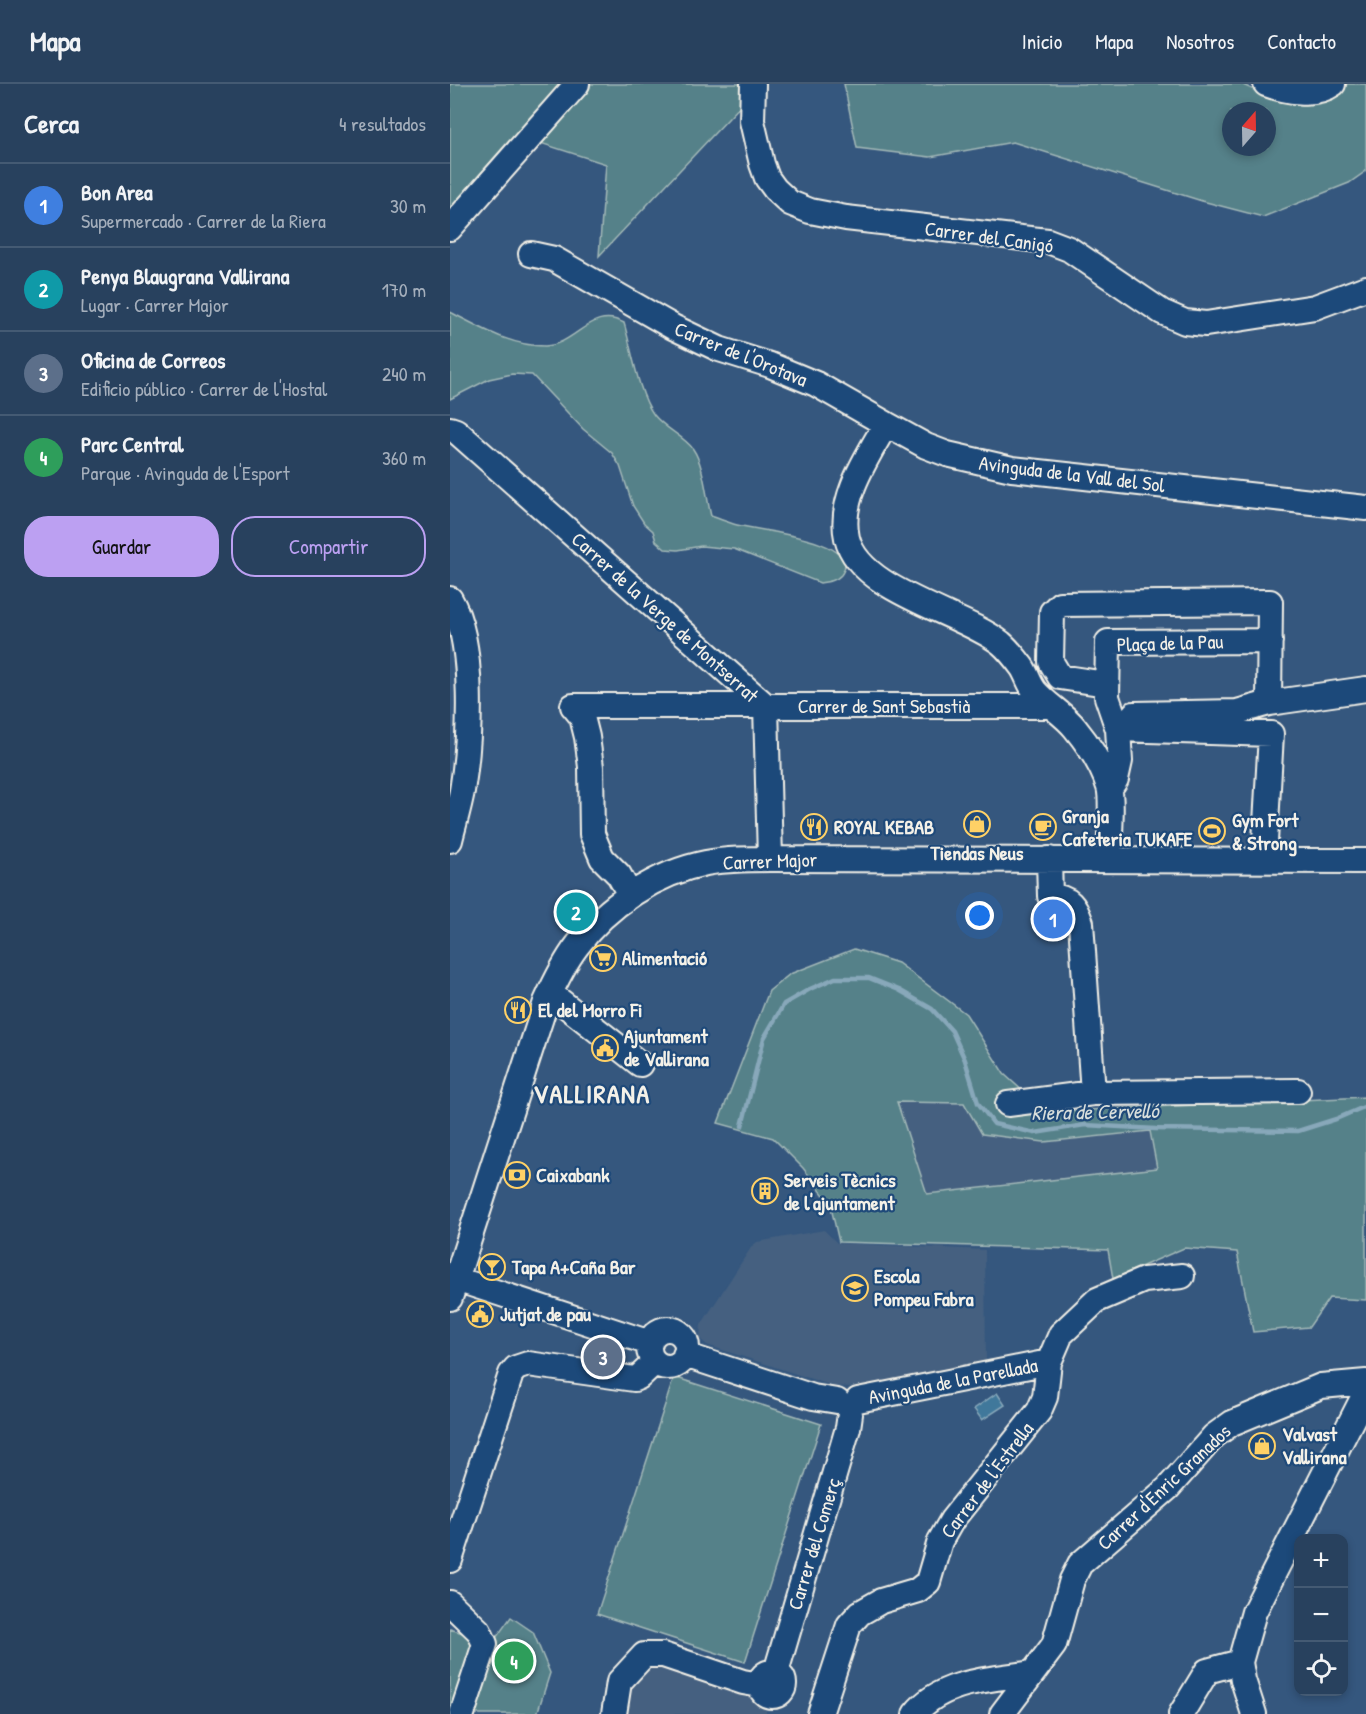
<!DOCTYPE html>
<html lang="es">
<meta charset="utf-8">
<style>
:root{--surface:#28415e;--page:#344c67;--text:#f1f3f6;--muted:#a5afbc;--line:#445a73;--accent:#bca0f2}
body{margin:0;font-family:"Patrick Hand",sans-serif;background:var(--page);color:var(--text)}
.controls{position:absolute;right:18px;bottom:18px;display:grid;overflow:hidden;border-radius:12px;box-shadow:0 3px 9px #0003}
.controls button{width:54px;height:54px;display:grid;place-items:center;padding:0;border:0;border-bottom:2px solid var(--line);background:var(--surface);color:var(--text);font:30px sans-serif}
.compass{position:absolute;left:772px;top:18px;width:54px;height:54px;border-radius:50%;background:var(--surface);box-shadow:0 3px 9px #0003;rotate:20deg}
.you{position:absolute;left:530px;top:832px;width:21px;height:21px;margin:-15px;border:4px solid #fff;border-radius:50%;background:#1a73e8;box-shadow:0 0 0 9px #1a73e833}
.badge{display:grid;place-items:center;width:39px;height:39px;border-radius:50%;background:var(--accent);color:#fff;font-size:20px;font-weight:700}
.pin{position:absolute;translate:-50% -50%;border:3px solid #fff;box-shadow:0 2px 6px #0006}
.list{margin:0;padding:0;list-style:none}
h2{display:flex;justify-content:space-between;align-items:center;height:78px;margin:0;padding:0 24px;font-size:26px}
h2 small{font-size:20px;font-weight:400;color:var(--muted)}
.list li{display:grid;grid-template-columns:39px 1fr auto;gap:18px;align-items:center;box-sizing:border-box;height:84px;padding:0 24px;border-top:2px solid var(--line)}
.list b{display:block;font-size:22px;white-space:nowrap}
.list p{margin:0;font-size:20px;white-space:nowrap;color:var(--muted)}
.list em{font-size:20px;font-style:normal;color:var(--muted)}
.actions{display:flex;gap:12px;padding:18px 24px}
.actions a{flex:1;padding:14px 0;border:2px solid var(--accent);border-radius:24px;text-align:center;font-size:21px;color:var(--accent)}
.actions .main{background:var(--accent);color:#111}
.icon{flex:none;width:33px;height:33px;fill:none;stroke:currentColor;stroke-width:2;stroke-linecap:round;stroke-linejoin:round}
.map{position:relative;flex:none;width:916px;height:1630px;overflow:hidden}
header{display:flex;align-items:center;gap:36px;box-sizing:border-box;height:84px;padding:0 30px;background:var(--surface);border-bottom:2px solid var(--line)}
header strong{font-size:28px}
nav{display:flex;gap:33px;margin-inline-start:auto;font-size:21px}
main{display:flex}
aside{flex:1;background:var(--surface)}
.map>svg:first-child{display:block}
.built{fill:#446080}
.green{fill:#558189;stroke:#a4b9b8;stroke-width:1.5;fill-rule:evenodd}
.water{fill:#40789b;stroke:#88a8ba;stroke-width:1.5}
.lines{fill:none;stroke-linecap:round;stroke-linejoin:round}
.stream{stroke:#88a8ba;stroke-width:4.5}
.minor-casing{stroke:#f4f1e8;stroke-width:28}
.minor{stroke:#1f4a7a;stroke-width:24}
.labels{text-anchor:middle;stroke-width:4.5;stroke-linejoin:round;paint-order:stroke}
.street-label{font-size:20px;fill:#f4f1e8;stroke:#1f4a7a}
.poi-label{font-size:20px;font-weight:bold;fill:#f4f1e8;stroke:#1f4a7a;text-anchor:start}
.water-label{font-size:21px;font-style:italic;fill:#d9dfdc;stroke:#1f4a7a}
.district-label{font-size:26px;font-weight:bold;letter-spacing:1.5px;fill:#f4f1e8;stroke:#1f4a7a}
</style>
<header>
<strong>Mapa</strong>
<nav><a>Inicio</a><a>Mapa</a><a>Nosotros</a><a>Contacto</a></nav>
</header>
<main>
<aside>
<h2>Cerca<small>4 resultados</small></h2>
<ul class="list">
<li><span class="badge" style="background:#3f7fe0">1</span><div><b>Bon Area</b><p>Supermercado · Carrer de la Riera</p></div><em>30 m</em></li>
<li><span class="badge" style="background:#0f9aa8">2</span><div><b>Penya Blaugrana Vallirana</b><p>Lugar · Carrer Major</p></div><em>170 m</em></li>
<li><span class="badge" style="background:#5c6f8a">3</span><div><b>Oficina de Correos</b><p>Edificio público · Carrer de l'Hostal</p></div><em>240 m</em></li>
<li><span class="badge" style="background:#2e9e5b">4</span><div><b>Parc Central</b><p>Parque · Avinguda de l'Esport</p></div><em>360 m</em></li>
</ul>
<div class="actions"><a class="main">Guardar</a><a>Compartir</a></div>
</aside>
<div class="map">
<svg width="916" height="1630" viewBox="0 0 916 1630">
<rect width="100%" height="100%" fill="#35577e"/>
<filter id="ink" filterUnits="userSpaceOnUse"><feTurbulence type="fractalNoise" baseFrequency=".0167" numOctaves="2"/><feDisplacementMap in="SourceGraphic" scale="12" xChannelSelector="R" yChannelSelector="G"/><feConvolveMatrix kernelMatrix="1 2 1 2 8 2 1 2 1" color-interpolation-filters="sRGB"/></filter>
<g filter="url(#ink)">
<path class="built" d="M447,1018L514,1019L532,1050L594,1058L700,1047L707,1085L477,1110Z
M374,1146L387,1159L535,1166L536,1278L416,1302L400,1303L383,1302L257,1261L250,1255L251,1241L302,1162L307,1158Z
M205,1579L309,1612L316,1618V1630H176L180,1602L186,1591Z"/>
<path class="green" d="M0,0H311L149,172L156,80L69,52L0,129Z
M394,0H791L828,17L840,15L855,0H916V87L899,99L813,133L752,117L563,58L480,73L407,64ZM781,27H817V63H781Z
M0,228C30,243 60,262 95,262C126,261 142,221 174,239C182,266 188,309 204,331C215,345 235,353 243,365C254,381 256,412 261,432C270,435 279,439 287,441C304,446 417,456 391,491C386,497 377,498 370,499L284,465L251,462L228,466L215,465L206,457L203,447L194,439L183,422L170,382L162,369L133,345L82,291L62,290L39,295L0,315Z
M404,865L448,879L516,930L554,990L596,1028L916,1013V1216L879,1214L859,1243L803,1248L787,1168L734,1164L663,1195L658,1166L389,1158L380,1119L353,1084L323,1054L268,1039L319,907L340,890ZM447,1018L514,1019L532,1050L594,1058L700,1047L707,1084L477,1110Z
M224,1293L371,1340L295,1578L147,1530Z
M61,1533L83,1548L100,1589L87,1630H17L38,1565Z
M0,1545L32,1555L8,1630H0Z"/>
<path class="water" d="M547,1309L555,1321L532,1336L524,1325Z"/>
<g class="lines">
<path class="stream" d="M292,1042L314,954L334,920L360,905L385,894H419L449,906L482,925L502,947L515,976L528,1019L544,1040L585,1049L635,1041L706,1045L848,1047L886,1035L916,1022"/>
<defs>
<path id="minor" d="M303,0L302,37L312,80L317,94L325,105L340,119L360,127L396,134L598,157L619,165L712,228L735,238L756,240L865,223L916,204
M816,0C835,7 865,13 883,0
M0,144L127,0
M81,170L104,175L223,243L269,265L320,281L366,300L436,340
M0,345L6,347L316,622L320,775
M0,515C26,559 20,658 12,707C9,723 4,740 0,756
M656,600L610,593L601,578L602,528L610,520L820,518L819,619
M123,622H600
M123,622L132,633L137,653L141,683L142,750L152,774L169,791L180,811
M684,630L787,628L819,619L916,605
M668,645L821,650L814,776
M660,704L666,695L670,677L668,645L657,613L658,558L820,557
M599,775L600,812C620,813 625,822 631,839L643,1009
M659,776C659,760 663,716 659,703C653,683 638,660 625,644C614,630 597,621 585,607C579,600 577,590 572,583C566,575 558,565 551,559C511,528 409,507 397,454C388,415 418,372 436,340L476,362L497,370L562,385L916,424
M100,909L190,980
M558,1020L643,1009L848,1007
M6,1195L200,1259
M0,1214L96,918C105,898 114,879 127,862C157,821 206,789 256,779C277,775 298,775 320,775L916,777
M199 1264a19 19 0 1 1 38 0a19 19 0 1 1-38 0Z
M235,1271L363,1313L387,1317
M408,1316L599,1278
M0,1476L61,1290L66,1284L78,1280L184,1295L189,1293L205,1278
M0,1519L29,1547L35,1560L12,1630
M790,1578L793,1596L804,1630
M310 1600a12 12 0 1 1 24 0a12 12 0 1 1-24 0Z
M326,1588L398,1344L400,1330
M164,1630L169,1598L194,1571H213L293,1598L310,1601
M370,1630L399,1541L410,1529L431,1517L468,1506L478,1498L490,1457L502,1436L589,1327L595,1313L599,1278L611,1250L647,1216L694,1196L732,1192
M465,1630C491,1596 544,1595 583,1589
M552,1630L604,1561L622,1496L630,1480L718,1404L764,1352L782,1339L871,1302L916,1298
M731,1630L757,1587L790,1578L804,1528L916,1308"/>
</defs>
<use href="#minor" class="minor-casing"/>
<use href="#minor" class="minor"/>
</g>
</g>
<defs>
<symbol id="shop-ring" viewBox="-11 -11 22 22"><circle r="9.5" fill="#1f4a7a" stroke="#ffd166" stroke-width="1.5"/><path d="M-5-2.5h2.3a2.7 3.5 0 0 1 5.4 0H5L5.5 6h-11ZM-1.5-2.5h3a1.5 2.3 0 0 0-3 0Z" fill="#ffd166"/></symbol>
<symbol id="restaurant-ring" viewBox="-11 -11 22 22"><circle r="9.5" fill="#1f4a7a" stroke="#ffd166" stroke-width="1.5"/><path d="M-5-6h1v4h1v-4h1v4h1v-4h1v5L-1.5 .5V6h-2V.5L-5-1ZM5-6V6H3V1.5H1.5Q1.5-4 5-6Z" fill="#ffd166"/></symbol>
<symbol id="cafe-ring" viewBox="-11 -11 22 22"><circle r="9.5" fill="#1f4a7a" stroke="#ffd166" stroke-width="1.5"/><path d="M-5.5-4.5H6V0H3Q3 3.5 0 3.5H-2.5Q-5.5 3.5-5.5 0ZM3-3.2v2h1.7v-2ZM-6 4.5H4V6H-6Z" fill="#ffd166"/></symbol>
<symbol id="stadium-ring" viewBox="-11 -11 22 22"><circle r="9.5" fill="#1f4a7a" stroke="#ffd166" stroke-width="1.5"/><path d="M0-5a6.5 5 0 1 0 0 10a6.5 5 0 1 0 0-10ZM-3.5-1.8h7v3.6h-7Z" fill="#ffd166"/></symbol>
<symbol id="supermarket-ring" viewBox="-11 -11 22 22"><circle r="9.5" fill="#1f4a7a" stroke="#ffd166" stroke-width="1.5"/><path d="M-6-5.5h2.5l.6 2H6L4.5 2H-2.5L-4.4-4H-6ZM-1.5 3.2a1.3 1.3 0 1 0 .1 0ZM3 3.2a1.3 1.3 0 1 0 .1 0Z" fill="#ffd166"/></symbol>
<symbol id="civic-ring" viewBox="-11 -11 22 22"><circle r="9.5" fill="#1f4a7a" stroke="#ffd166" stroke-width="1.5"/><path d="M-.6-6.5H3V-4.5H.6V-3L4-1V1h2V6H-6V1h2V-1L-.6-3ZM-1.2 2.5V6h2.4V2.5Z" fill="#ffd166"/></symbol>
<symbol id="bank-ring" viewBox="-11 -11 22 22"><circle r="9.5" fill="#1f4a7a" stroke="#ffd166" stroke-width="1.5"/><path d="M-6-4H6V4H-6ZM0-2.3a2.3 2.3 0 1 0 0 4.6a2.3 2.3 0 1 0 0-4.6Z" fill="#ffd166"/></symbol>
<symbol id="building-ring" viewBox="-11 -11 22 22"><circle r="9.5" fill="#1f4a7a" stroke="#ffd166" stroke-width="1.5"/><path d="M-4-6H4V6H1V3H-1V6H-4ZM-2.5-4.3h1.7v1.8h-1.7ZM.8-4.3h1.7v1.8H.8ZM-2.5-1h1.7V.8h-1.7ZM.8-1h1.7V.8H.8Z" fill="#ffd166"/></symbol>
<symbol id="bar-ring" viewBox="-11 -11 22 22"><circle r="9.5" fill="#1f4a7a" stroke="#ffd166" stroke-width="1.5"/><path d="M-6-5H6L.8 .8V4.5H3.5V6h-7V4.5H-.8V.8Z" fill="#ffd166"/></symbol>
<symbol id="school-ring" viewBox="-11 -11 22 22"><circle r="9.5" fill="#1f4a7a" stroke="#ffd166" stroke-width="1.5"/><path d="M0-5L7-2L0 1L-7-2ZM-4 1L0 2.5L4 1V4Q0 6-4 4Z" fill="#ffd166"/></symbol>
</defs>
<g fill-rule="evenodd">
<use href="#shop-ring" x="512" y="725" width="30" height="30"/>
<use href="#restaurant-ring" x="349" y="728" width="30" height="30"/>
<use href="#cafe-ring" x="578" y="728" width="30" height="30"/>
<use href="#stadium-ring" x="747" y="732" width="30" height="30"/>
<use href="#supermarket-ring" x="138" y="859" width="30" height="30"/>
<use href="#restaurant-ring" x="53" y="911" width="30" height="30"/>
<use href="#civic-ring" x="140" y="949" width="30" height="30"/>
<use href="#bank-ring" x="52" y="1076" width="30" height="30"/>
<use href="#building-ring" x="300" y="1092" width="30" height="30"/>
<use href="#bar-ring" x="27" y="1168" width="30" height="30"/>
<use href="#school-ring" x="390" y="1189" width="30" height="30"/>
<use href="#civic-ring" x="15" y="1215" width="30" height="30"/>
<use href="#shop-ring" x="797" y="1347" width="30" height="30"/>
</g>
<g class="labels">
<g class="street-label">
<text transform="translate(539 153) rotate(8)" y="7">Carrer del Canigó</text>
<text transform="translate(291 270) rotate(22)" y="7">Carrer de l'Orotava</text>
<text transform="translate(622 390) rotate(7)" y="7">Avinguda de la Vall del Sol</text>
<text transform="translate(215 533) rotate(42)" y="7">Carrer de la Verge de Montserrat</text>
<text transform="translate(720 559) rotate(-2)" y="7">Plaça de la Pau</text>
<text x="434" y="629">Carrer de Sant Sebastià</text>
<text transform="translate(320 777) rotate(-2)" y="7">Carrer Major</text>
<text transform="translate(503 1297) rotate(-11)" y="7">Avinguda de la Parellada</text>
<text transform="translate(537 1396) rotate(-53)" y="7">Carrer de l'Estrella</text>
<text transform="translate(714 1403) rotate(-43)" y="7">Carrer d'Enric Granados</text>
<text transform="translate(364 1460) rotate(-73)" y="7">Carrer del Comerç</text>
</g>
<g class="poi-label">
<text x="612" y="739">Granja<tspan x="612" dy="23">Cafeteria TUKAFE</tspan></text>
<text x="782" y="743">Gym Fort<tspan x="782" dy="23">&amp; Strong</tspan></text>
<text x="384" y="750">ROYAL KEBAB</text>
<text x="527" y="776" text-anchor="middle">Tiendas Neus</text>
<text x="172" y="881">Alimentació</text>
<text x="88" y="933">El del Morro Fi</text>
<text x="174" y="959">Ajuntament<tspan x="174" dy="23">de Vallirana</tspan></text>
<text x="86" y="1098">Caixabank</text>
<text x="334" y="1103">Serveis Tècnics<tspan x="334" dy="23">de l'ajuntament</tspan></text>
<text x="62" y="1190">Tapa A+Caña Bar</text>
<text x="424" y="1199">Escola<tspan x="424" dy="23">Pompeu Fabra</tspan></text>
<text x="50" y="1237">Jutjat de pau</text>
<text x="832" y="1357">Valvast<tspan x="832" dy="23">Vallirana</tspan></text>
</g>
<g class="water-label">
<text transform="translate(645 1028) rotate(-1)" y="7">Riera de Cervelló</text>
</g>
<g class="district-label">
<text x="142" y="1019">VALLIRANA</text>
</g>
</g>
</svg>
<div class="controls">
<button>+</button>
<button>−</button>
<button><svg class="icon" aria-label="locate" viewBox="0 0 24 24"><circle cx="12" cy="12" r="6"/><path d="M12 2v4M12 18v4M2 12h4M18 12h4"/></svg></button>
</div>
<svg class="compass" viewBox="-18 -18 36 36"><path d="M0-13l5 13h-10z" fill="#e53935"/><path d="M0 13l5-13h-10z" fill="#a5afbc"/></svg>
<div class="you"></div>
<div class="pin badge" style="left:603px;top:835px;background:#3f7fe0">1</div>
<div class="pin badge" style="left:126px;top:828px;background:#0f9aa8">2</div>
<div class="pin badge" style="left:153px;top:1273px;background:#5c6f8a">3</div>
<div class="pin badge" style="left:64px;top:1577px;background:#2e9e5b">4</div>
</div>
</main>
